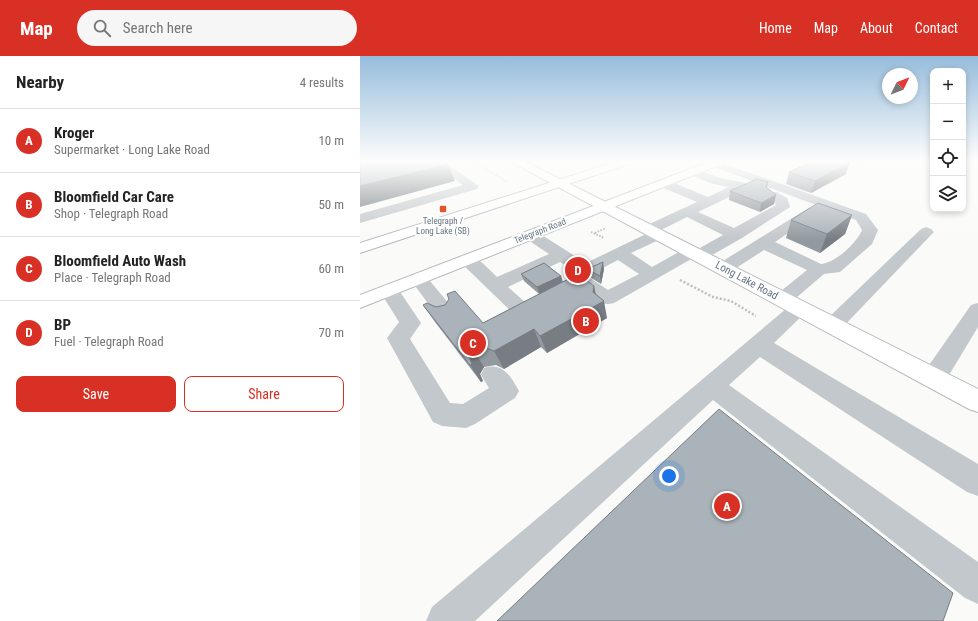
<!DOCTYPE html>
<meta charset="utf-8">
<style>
:root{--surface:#fff;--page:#f6f6f6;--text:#222;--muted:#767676;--line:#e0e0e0;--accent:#d93025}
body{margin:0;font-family:"Roboto Condensed",sans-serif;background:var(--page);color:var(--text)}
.controls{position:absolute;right:12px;top:12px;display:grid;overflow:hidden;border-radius:8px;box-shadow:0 2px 6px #0003}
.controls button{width:36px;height:36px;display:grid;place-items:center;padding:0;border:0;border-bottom:1px solid var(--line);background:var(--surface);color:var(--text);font:20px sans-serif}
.compass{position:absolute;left:522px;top:12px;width:36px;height:36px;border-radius:50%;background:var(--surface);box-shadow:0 2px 6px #0003;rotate:47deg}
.you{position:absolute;left:309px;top:420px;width:14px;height:14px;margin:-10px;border:3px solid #fff;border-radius:50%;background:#1a73e8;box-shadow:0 0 0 6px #1a73e833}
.badge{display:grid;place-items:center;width:26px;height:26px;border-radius:50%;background:var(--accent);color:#fff;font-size:13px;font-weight:700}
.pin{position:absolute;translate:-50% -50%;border:2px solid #fff;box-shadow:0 1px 4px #0006}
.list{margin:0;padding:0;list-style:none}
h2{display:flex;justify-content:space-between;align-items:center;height:52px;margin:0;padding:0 16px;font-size:17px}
h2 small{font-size:13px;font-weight:400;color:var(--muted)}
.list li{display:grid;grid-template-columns:26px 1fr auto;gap:12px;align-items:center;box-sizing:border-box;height:64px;padding:0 16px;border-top:1px solid var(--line)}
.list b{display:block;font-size:15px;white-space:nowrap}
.list p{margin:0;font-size:13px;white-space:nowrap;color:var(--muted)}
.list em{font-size:13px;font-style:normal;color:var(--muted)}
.actions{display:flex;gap:8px;padding:12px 16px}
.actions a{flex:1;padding:9px 0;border:1px solid var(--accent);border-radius:8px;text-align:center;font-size:14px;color:var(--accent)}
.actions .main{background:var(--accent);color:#fff}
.icon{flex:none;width:22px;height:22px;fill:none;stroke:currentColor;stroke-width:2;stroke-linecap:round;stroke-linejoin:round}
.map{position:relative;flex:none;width:618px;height:565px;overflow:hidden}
header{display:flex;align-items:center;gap:24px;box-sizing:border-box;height:56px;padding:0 20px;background:var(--accent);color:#fff}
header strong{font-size:19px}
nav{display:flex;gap:22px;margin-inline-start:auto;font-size:14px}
.search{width:280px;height:36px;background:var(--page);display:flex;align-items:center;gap:10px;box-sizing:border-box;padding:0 14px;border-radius:22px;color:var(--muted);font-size:15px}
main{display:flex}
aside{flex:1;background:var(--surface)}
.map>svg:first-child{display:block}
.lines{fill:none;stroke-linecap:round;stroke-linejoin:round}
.major-casing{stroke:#b5babe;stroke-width:2}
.highway-casing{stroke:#b4b9bd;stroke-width:2}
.path-far2{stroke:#bbbfc2;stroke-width:1.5;stroke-dasharray:1 1;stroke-linecap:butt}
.path-far1{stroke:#bbbfc2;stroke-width:2;stroke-dasharray:1.5 1.5;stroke-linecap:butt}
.path{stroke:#bbbfc2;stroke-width:2.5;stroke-dasharray:2 2;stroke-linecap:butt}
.minor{fill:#c3c8cc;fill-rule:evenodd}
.major{fill:#fff;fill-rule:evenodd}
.highway{fill:#fff;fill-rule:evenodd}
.wall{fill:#929a9f}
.shaded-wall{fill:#777d82}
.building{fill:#aab3b9;stroke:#777d82}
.poi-dot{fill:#e4572e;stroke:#fff;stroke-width:1.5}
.labels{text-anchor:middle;stroke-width:4;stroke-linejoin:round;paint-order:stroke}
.far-poi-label{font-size:9px;fill:#657683;stroke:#fff}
.far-street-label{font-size:9px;fill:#657683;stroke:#fff}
.street-label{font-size:11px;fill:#657683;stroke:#fff}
</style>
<header>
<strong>Map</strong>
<div class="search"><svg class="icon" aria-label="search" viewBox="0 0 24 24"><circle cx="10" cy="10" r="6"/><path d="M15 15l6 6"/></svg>Search here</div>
<nav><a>Home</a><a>Map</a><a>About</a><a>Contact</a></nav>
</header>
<main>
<aside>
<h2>Nearby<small>4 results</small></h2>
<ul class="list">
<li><span class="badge">A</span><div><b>Kroger</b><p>Supermarket · Long Lake Road</p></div><em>10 m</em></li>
<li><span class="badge">B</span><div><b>Bloomfield Car Care</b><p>Shop · Telegraph Road</p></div><em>50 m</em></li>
<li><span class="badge">C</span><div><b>Bloomfield Auto Wash</b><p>Place · Telegraph Road</p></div><em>60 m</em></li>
<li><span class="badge">D</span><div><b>BP</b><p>Fuel · Telegraph Road</p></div><em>70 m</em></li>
</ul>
<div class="actions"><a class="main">Save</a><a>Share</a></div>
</aside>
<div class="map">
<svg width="618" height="565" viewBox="0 0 618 565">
<rect width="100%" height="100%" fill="#fafaf8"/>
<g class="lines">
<defs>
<path id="major" d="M150,105H164L618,333V356L609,353Z"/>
<path id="highway" d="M258,105H274L272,107L0,197V187Z
M351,105H366L364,107L0,252V239Z"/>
</defs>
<use href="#major" class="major-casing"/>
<use href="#highway" class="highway-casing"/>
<path class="path-far2" d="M112,105L147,126"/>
<path class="path-far1" d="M231,176L244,182
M235,177L246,172"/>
<path class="path" d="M320,224L353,241L371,245L396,260"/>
<path class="minor" d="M71,105H83L119,130L117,133L0,167V158L103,129L72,107Z
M349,105H357L506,158L518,174L512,188L480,216L464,218L430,247L423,249L416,247L413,243L416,239L447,214L404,194L370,216L364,217L358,216L355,212L358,208L450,151H460L462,154L415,186L461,208C475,207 497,187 502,174L496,164L349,109L347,107Z
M492,105H506L500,108L494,107Z
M332,112L360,122L386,127L388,130L386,133L338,156L374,172L416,149L415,147L405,139L407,136H417L427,142L430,151L382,182L345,203L339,204L333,202L254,247C240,251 232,242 222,234L171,261L164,263L157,261L98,204L101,200C116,197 127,212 137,221L189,198L165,182L163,179L165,176H177L226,207L288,177L282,173L285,170L337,146L299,130L297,127L299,124H307L348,141L369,131L353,128L328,118L326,116ZM327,161L363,179L338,193L332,191L326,192L292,211L271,197L305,181L307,178L305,175L301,174ZM258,204L279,218L248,234L230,222L223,220L166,247L148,231L200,206C230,225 228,219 258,204Z
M566,171L571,173L574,176L571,179L480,274L473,276L466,274L462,269L466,264L561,173Z
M59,217L65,219L95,255L98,260L95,265L88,267L81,265L50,223L53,219Z
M29,228L36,230L61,267L50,283L90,347L103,348L129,332L121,319L124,312C142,306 151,320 159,335L155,342L115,368L106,372L82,370L73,366L27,282L39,266L19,234L22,230Z
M440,245L447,247L450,252L414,287L618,408V440L607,436L400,301L369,329L618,506V548L605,542L353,344L115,565H66L72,551L433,247Z
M618,247V271L583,329L574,332L565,329L562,322L565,315L611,249Z"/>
<use href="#major" class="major"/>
<use href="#highway" class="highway"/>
</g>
<path class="wall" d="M429,116L486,118L451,137L426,128Z
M408,126L407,132L414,148L400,156L369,144L370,135Z
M492,159L485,178L460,197L426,182L431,164Z
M227,213H244L241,228L228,220Z
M161,218L201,220L203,226L234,230L236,238L247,262L187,297L181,291L144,313L136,309L124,311L120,318L123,325L121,326L75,266L63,249L76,251L123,267L179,238L164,225Z"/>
<path class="shaded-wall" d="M490,106L486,118L451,137L455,125Z
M88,108L95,125L0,151V130Z
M416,139L414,148L400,156L401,147Z
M492,159L485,178L460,197L467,178Z
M243,206L244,213L241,228L240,220Z
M201,220L203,228L180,239L177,231Z
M234,230L237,247L244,245L247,262L187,297L180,280L233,236Z
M174,273L181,291L144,313L134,295Z
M113,293L124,311L120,318L123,325L121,326L110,309L109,301Z"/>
<path class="building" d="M7,105H82L88,108L0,130V106Z
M454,105H489L490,106L455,125L429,116Z
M397,123L408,126L406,131L416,139L401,147L370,135Z
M458,147L492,159L467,178L431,164Z
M243,206L240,220L227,213L234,210Z
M184,207L201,220L177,231L161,218Z
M218,218L234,230L233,236L244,245L180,280L174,273L134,295L126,292L113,293L109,301L112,308L110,309L63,249L67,247L76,251L85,249L89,243L87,238L95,235L123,267Z
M359,353L593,537L583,565H137Z"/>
<linearGradient id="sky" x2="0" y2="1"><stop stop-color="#96bcdc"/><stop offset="0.57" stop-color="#fdfdfc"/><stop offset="1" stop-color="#fdfdfc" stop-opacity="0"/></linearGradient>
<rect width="618" height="184" fill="url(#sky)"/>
<rect class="poi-dot" x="79" y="149" width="8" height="8" rx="2"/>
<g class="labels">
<g class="far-poi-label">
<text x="83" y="168">Telegraph /<tspan x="83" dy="10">Long Lake (SB)</tspan></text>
</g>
<g class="far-street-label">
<text transform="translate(180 175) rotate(-21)" y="3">Telegraph Road</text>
</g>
<g class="street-label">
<text transform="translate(387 224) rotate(28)" y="4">Long Lake Road</text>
</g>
</g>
</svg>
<div class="controls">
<button>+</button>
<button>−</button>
<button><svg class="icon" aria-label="locate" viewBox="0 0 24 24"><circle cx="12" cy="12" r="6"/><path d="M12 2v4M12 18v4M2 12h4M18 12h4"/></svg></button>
<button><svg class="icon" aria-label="layers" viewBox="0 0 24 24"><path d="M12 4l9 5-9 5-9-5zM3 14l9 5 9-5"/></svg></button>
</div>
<svg class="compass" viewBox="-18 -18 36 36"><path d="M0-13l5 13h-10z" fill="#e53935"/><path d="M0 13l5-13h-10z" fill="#767676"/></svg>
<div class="you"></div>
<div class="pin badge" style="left:367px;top:450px">A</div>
<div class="pin badge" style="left:226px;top:265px">B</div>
<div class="pin badge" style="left:113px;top:287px">C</div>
<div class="pin badge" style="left:218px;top:214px">D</div>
</div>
</main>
